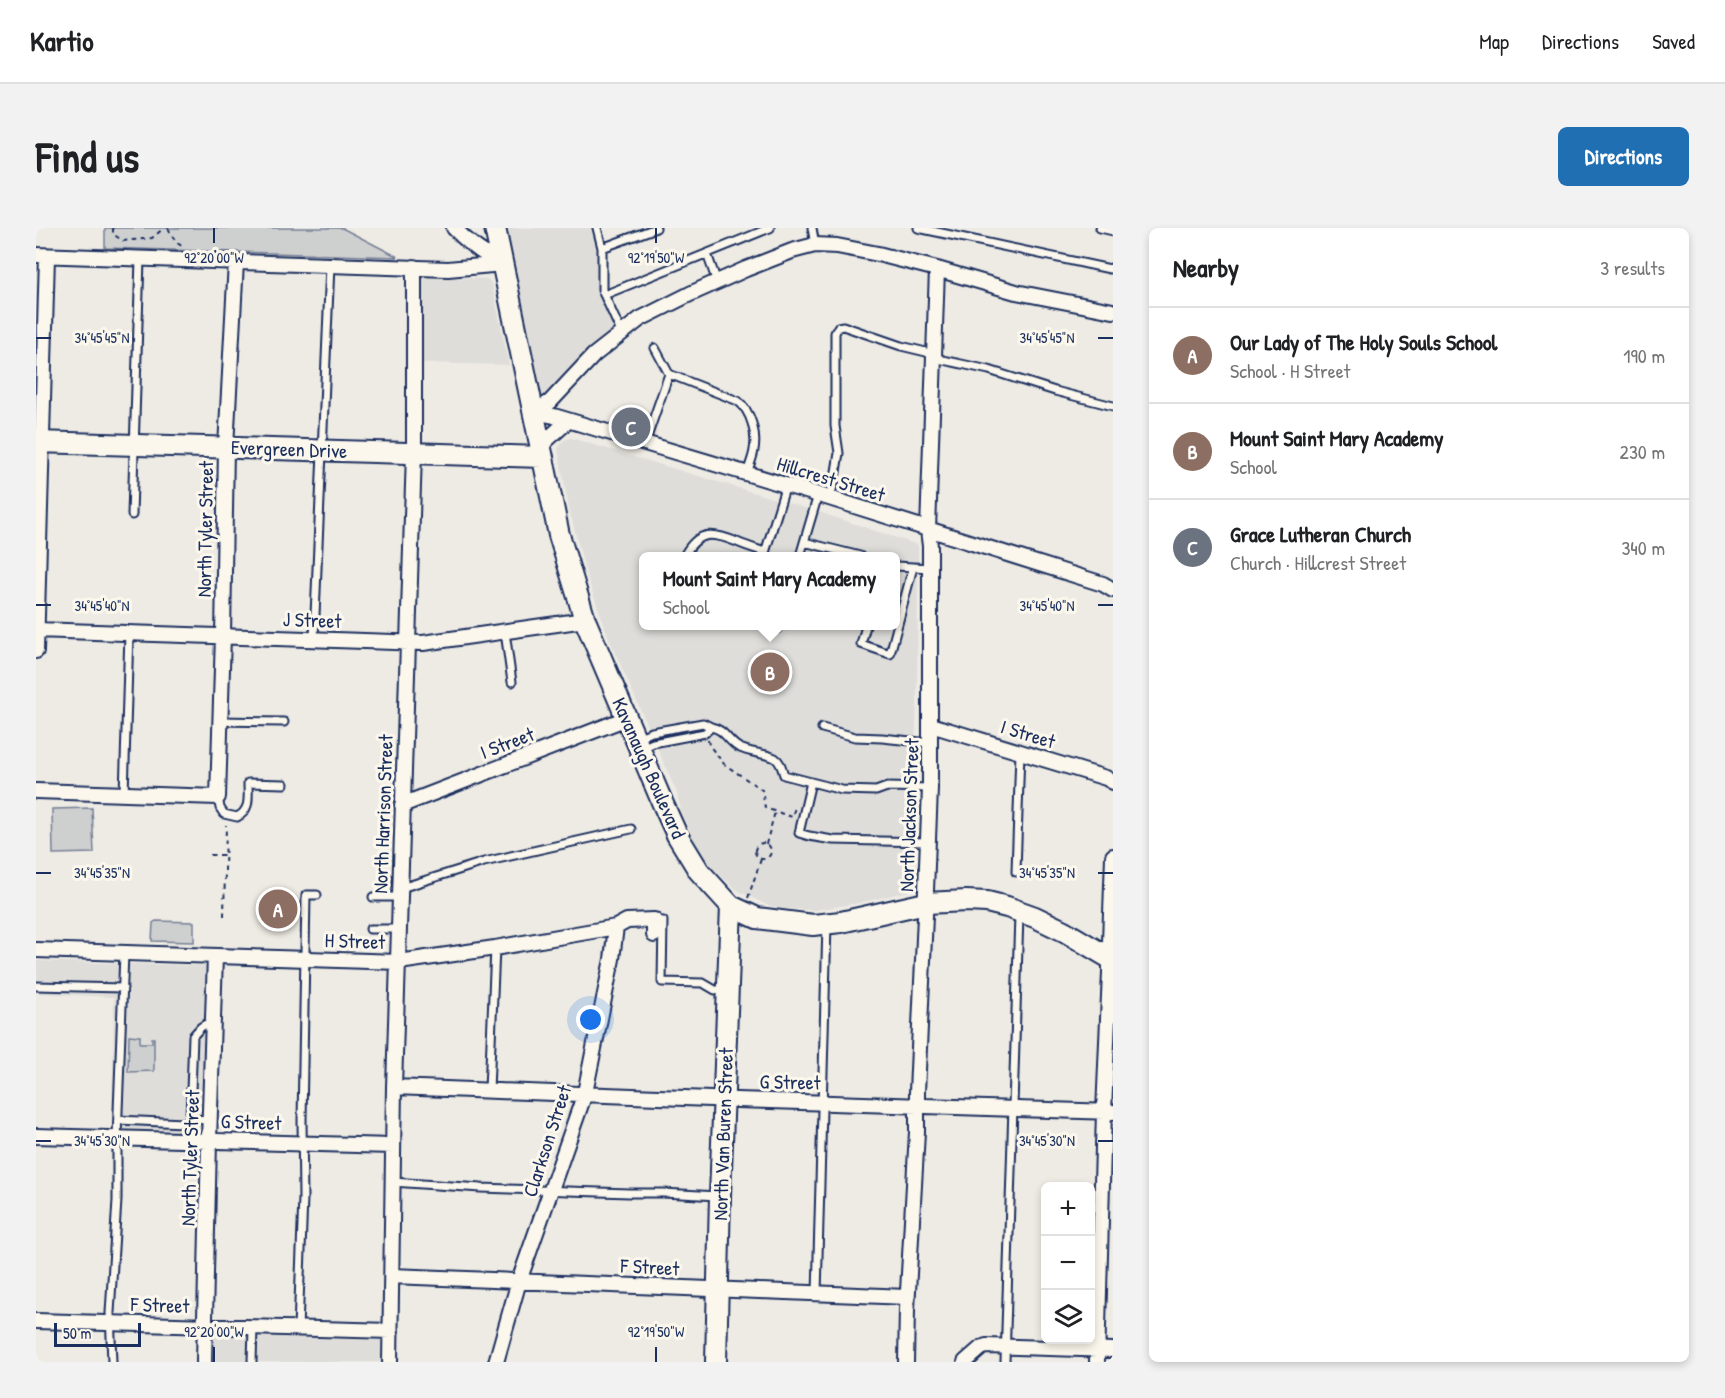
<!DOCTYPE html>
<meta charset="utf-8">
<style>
:root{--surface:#fff;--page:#f2f2f2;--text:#202124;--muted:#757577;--line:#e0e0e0;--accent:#1f6fb2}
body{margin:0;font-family:"Patrick Hand",sans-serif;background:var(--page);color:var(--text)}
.controls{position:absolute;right:18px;bottom:18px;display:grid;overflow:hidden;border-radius:9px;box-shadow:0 3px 9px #0003}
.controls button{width:54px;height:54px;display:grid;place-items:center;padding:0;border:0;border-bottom:2px solid var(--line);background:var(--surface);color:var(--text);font:30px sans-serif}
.scale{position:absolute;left:18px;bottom:15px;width:87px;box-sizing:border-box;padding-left:6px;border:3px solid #1b2f5e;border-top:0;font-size:16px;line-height:21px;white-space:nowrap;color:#1b2f5e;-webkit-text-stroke:4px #fbf7ec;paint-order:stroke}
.you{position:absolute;left:555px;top:792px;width:21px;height:21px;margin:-15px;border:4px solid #fff;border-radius:50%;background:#1a73e8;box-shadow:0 0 0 9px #1a73e833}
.badge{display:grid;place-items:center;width:39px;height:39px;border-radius:50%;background:var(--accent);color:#fff;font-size:20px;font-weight:700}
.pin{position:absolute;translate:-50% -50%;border:3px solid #fff;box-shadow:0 2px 6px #0006}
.popup{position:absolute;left:603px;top:324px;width:261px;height:78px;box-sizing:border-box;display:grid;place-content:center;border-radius:9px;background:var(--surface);filter:drop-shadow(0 2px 4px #0005);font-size:20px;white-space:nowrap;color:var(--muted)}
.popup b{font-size:22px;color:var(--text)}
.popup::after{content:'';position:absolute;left:50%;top:100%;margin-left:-12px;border:12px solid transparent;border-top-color:var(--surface)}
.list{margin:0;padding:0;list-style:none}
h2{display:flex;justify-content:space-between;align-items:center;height:78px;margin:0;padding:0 24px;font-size:26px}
h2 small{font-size:20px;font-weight:400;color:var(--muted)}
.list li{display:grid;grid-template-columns:39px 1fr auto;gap:18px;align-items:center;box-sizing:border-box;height:96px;padding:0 24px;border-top:2px solid var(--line)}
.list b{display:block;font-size:22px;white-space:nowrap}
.list p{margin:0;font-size:20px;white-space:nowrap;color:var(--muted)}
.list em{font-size:20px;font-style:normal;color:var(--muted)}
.icon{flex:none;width:33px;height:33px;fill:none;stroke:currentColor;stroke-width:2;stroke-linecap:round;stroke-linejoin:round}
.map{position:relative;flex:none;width:1077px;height:1134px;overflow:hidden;border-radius:9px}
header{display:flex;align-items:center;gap:36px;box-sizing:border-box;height:84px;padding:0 30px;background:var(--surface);border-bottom:2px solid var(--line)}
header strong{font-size:28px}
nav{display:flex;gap:33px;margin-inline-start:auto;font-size:21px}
.intro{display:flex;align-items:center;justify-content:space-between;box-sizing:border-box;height:144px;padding:0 36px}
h1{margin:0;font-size:42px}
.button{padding:15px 27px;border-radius:9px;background:var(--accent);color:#fff;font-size:21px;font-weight:700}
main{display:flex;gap:36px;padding:0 36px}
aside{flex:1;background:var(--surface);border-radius:9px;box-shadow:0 3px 9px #0003}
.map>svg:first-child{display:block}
.built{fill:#deddda;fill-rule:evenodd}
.green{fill:#cecfcf;stroke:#747f96;stroke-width:1.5}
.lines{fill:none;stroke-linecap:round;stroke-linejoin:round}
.lane-casing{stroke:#1b2f5e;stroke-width:11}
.street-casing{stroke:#1b2f5e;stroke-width:18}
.secondary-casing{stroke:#1b2f5e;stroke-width:24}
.path{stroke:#1b2f5e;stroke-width:2;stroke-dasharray:4.5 4.5;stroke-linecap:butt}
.lane{stroke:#fbf7ec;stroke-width:7}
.street{stroke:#fbf7ec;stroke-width:14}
.secondary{stroke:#fbf7ec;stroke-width:20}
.ticks{fill:none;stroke:#1b2f5e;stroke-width:2}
.labels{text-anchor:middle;stroke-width:6;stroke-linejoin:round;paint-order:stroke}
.street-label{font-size:20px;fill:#1b2f5e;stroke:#fbf7ec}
.ticks-label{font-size:15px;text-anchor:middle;fill:#1b2f5e;stroke:#fbf7ec;stroke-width:6;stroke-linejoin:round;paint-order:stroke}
</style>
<header>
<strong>Kartio</strong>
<nav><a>Map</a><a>Directions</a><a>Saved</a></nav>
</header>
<div class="intro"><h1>Find us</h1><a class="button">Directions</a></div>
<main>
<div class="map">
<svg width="1077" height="1134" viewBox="0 0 1077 1134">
<rect width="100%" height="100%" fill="#eeebe4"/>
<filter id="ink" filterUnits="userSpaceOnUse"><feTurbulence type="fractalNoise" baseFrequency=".0167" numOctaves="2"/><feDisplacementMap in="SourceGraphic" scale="12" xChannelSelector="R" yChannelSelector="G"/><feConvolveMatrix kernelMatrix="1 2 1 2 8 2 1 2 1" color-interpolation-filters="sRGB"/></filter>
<g filter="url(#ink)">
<path class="built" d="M470,0H559L567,45L585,94L552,121L510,167H505Z
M387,48L451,51L456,56L473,137L387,135Z
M535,210L789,286L882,317L881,474L873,663L823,675L779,682L747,681L731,677L701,662L678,642L666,629L646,586L640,563L621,519L574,413L550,346L533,281L522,220L528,212ZM608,328H860V398H608Z
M1,733L170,738L166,907L76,905L78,769L0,765Z
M174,1107L345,1112V1134H174Z"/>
<path class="green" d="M69,0H306L362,29L69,20Z
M56,580L58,625L17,626L16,581Z
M120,693L158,694V714L116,713L117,695Z
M93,807L104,808V815H116V810H118V843L92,844Z"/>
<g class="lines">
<defs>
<path id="lane" d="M561,0L566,20V62L585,104
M776,0L779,17
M882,0L1074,41L1077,39
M1064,0L1077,3
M566,20L620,0
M671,26L681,54
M568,67L734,0
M619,120L633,146L702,173C715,183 721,206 718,222C717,230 713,238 711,246
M609,215L633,146
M793,270L798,256L803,225L799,198V105L802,99L807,98L865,118L890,124L907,132L953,142L1019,163L1077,178
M96,287L104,31
M768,314L824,328
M648,328C662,302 677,304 701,314C710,318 720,321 729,324
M728,328L750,257
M764,328L782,267
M860,338L894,340
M730,398L741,401L742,398
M830,398L825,416L854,426L877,339
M469,404L476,454
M278,411L294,37
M184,493L248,494
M675,499C688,501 691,512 702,519C713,525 728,525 739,530C745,534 746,541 748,547L806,562L840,563L851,559L894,560
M786,500L819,509L846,510L894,515
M600,510L616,504L667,495L675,499L669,505L617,515L606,520
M775,554L763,605L773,608L797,612L892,614
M88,566L93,405
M182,569L184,580L188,586L201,589C215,582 212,569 212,555L248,556
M980,644L984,524
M365,660L448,634L595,601
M337,669H363
M618,692L627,693L626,754L667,755L679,762H689
M334,701H363
M0,758L87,760
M453,862L459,720
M154,891L157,808L165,799L177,792
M82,892L148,895L154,891L174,892
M356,954L445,960L593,965H627L682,968
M781,1066L791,696
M262,1101L267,970L266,893L270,667H281
M76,1134L74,1085L81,972V910L88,725
M216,1134L217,1099
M969,1134L983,687"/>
<path id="street" d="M418,0C433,16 448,27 467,36
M0,27L412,41L467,36
M498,184L514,174L558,127L604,91L654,66L710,41L756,23L779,17L801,18L842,26L901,41L980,64L1077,83
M498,184L518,188L793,270L1067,356L1077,362
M505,217L532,193
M0,402L387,415L549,392
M0,423L11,28
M895,497L1070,550L1077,554
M0,563L182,569L187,408L190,219L200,34
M366,577L591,490
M0,722L363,734L459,720L580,699L591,693L618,692V707
M358,859L701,872L1077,884
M0,908L357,918
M356,1048L871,1069
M0,1093L355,1103
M168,1134L173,913L179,728
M354,1134L358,859L378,225V39
M460,1134L483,1053L549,865L576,731L580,699
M870,1134L871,1081L881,904V864L889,688L894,560V318L892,302L901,41
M929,1134L945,1120L950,1118L1077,1122
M1061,1134L1068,884L1074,744V714L1077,628"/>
<path id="secondary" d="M459,0L523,307L549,392L627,576L641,607L663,643L695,678L721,690L777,697L805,694L890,675L930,673L951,674L971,679L999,689L1028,703L1077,732
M0,214L507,229
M680,1134L684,968L695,678"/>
</defs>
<use href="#lane" class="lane-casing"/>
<use href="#street" class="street-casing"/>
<use href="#secondary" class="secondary-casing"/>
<path class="path" d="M77,0V6L87,13L116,10L128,0
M132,0L140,14L147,19
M672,512L673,517L688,536L726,562L729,580L756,589L759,579
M719 623a8 8 0 1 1 16 0a8 8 0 1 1-16 0Z
M730,616L739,584
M174,627H189
M712,670L725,631
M188,688L190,597"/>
<use href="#lane" class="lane"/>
<use href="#street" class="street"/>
<use href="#secondary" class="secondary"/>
</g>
</g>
<path class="ticks" d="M178,0V15M620,0V15M0,110H15M1062,110H1077M0,377H15M1062,377H1077M0,645H15M1062,645H1077M0,913H15M1062,913H1077M178,1119V1134M620,1119V1134"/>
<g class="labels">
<g class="street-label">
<text transform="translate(253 221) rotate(2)" y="7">Evergreen Drive</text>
<text transform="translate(795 251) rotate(17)" y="7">Hillcrest Street</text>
<text transform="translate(169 301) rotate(-89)" y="7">North Tyler Street</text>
<text transform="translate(276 392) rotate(2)" y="7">J Street</text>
<text transform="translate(992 506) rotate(17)" y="7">I Street</text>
<text transform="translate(471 515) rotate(-21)" y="7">I Street</text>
<text transform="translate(613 540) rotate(66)" y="7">Kavanaugh Boulevard</text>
<text transform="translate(347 586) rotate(-88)" y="7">North Harrison Street</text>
<text transform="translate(873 587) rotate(-88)" y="7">North Jackson Street</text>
<text transform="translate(319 713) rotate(2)" y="7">H Street</text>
<text transform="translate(754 854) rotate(1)" y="7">G Street</text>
<text transform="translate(215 894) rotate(2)" y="7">G Street</text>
<text transform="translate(687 906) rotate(-88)" y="7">North Van Buren Street</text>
<text transform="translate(511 913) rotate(-72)" y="7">Clarkson Street</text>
<text transform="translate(154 930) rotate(-88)" y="7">North Tyler Street</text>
<text transform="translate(614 1039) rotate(3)" y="7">F Street</text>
<text transform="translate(124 1077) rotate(2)" y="7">F Street</text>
</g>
</g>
<g class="ticks-label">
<text x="178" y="35">92°20'00"W</text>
<text x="620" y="35">92°19'50"W</text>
<text x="66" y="115">34°45'45"N</text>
<text x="1011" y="115">34°45'45"N</text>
<text x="66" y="383">34°45'40"N</text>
<text x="1011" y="383">34°45'40"N</text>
<text x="66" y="650">34°45'35"N</text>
<text x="1011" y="650">34°45'35"N</text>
<text x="66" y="918">34°45'30"N</text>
<text x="1011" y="918">34°45'30"N</text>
<text x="178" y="1109">92°20'00"W</text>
<text x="620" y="1109">92°19'50"W</text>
</g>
</svg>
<div class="controls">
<button>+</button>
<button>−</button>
<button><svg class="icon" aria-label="layers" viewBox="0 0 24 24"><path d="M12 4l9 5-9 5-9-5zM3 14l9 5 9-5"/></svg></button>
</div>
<div class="scale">50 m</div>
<div class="you"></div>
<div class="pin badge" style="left:242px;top:681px;background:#8d6e63">A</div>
<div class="pin badge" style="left:734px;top:444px;background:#8d6e63">B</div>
<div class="popup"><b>Mount Saint Mary Academy</b>School</div>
<div class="pin badge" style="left:595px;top:199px;background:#6b7280">C</div>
</div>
<aside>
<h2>Nearby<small>3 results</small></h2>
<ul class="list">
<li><span class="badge" style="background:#8d6e63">A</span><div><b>Our Lady of The Holy Souls School</b><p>School · H Street</p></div><em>190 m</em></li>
<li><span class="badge" style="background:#8d6e63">B</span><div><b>Mount Saint Mary Academy</b><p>School</p></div><em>230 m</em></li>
<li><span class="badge" style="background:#6b7280">C</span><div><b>Grace Lutheran Church</b><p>Church · Hillcrest Street</p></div><em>340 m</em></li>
</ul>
</aside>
</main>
